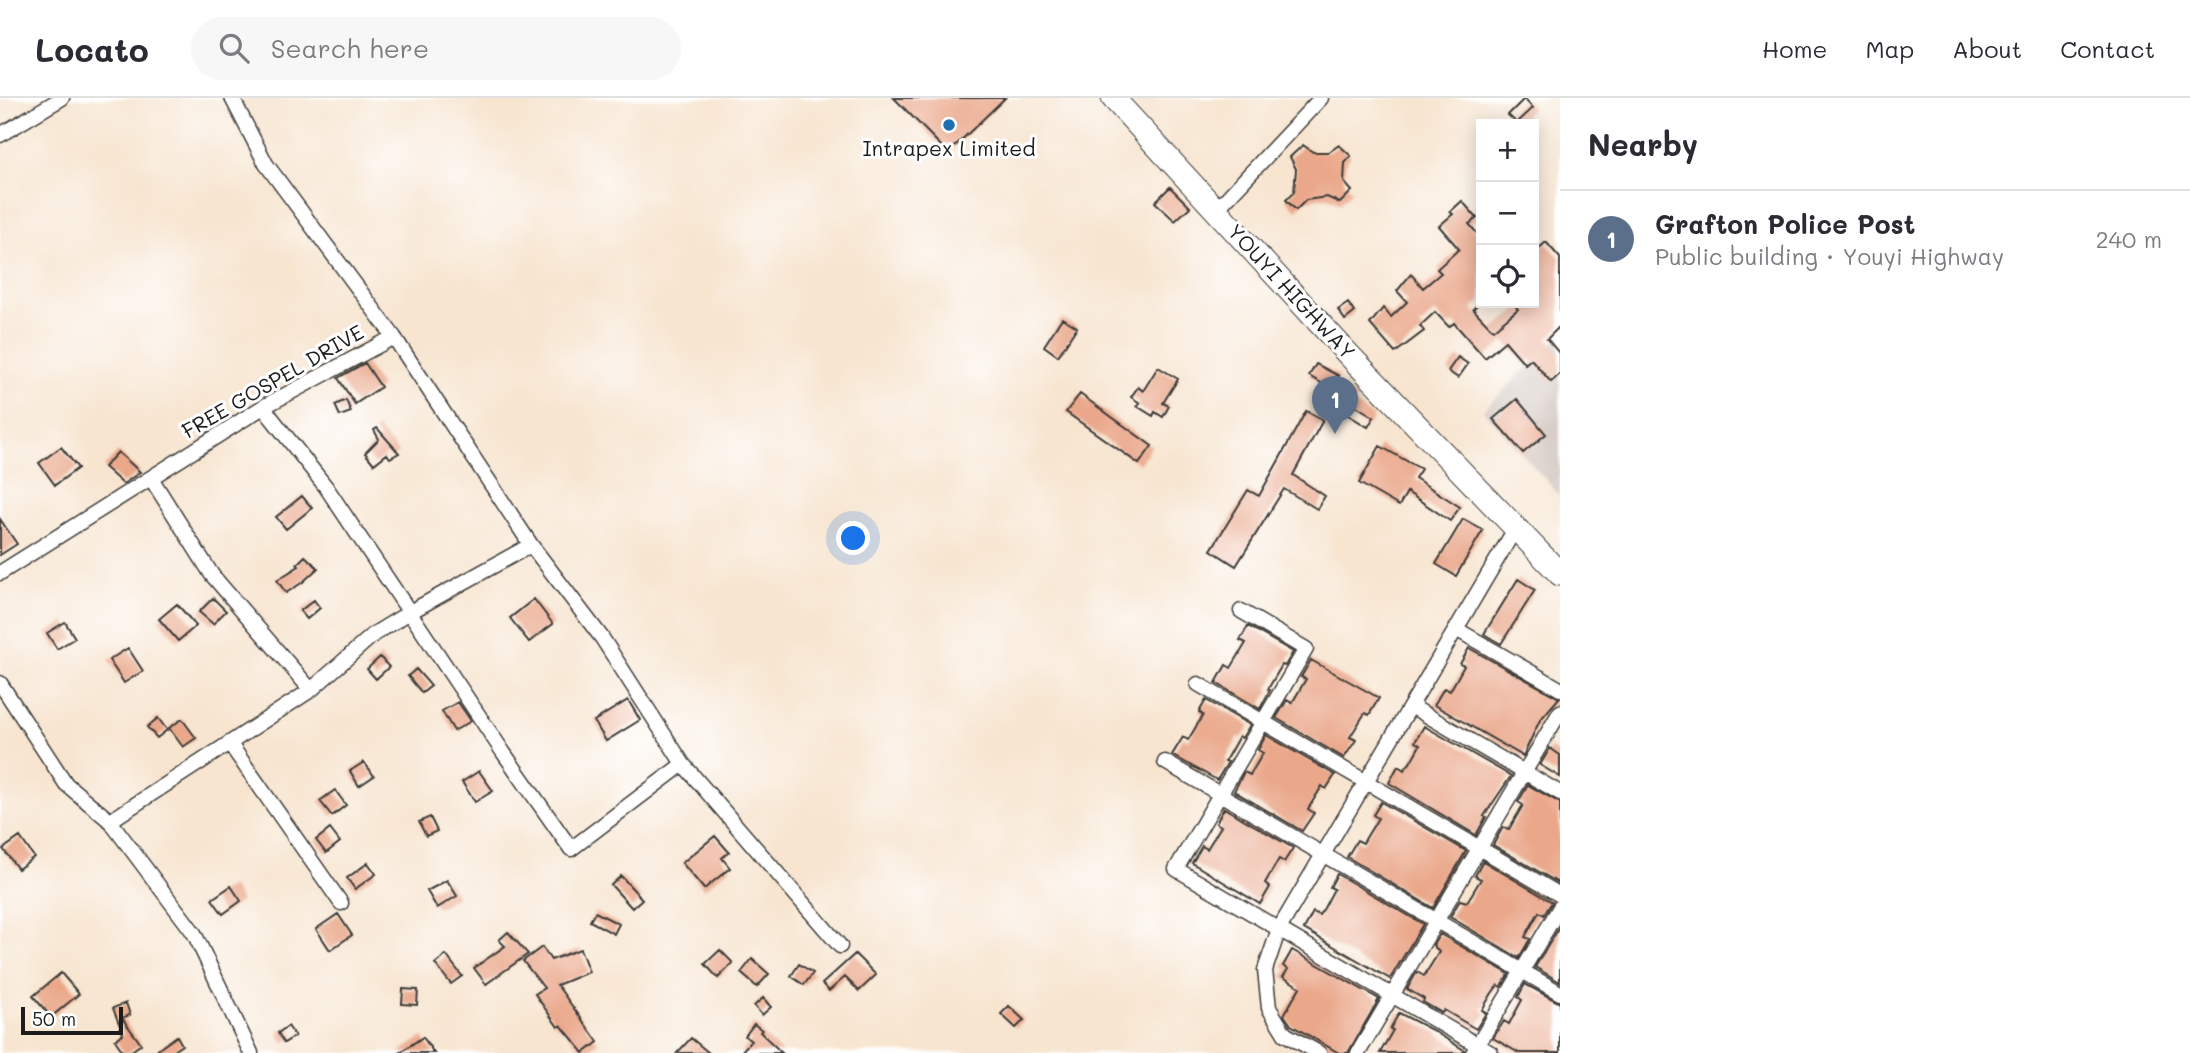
<!DOCTYPE html>
<meta charset="utf-8">
<style>
:root{--surface:#fff;--page:#f7f7f7;--text:#2b2b33;--muted:#7c7c81;--line:#e1e1e2;--accent:#1f6fb2}
body{margin:0;font-family:Mali,sans-serif;background:var(--page);color:var(--text)}
.controls{position:absolute;right:21px;top:21px;display:grid;overflow:hidden;border-radius:0px;box-shadow:0 4px 18px #0003}
.controls button{width:63px;height:63px;display:grid;place-items:center;padding:0;border:0;border-bottom:2px solid var(--line);background:var(--surface);color:var(--text);font:35px sans-serif}
.scale{position:absolute;left:21px;bottom:18px;width:102px;box-sizing:border-box;padding-left:7px;border:4px solid #1c1c1c;border-top:0;font-size:19px;line-height:24px;white-space:nowrap;color:#1c1c1c;-webkit-text-stroke:5px #fff;paint-order:stroke}
.you{position:absolute;left:854px;top:441px;width:24px;height:24px;margin:-18px;border:5px solid #fff;border-radius:50%;background:#1a73e8;box-shadow:0 0 0 10px #1a73e833}
.badge{display:grid;place-items:center;width:46px;height:46px;border-radius:50%;background:var(--accent);color:#fff;font-size:23px;font-weight:700}
.pin{position:absolute;translate:-50% -58px;filter:drop-shadow(0 2px 4px #0008)}
.pin::after{content:'';position:absolute;top:37px;width:24px;height:21px;background:inherit;clip-path:polygon(0 0,100% 0,50% 100%)}
.list{margin:0;padding:0;list-style:none}
h2{display:flex;justify-content:space-between;align-items:center;height:91px;margin:0;padding:0 28px;font-size:30px}
h2 small{font-size:23px;font-weight:400;color:var(--muted)}
.list li{display:grid;grid-template-columns:46px 1fr auto;gap:21px;align-items:center;box-sizing:border-box;height:98px;padding:0 28px;border-top:2px solid var(--line)}
.list b{display:block;font-size:26px;white-space:nowrap}
.list p{margin:0;font-size:23px;white-space:nowrap;color:var(--muted)}
.list em{font-size:23px;font-style:normal;color:var(--muted)}
.icon{flex:none;width:38px;height:38px;fill:none;stroke:currentColor;stroke-width:2;stroke-linecap:round;stroke-linejoin:round}
.map{position:relative;flex:none;width:1560px;height:955px;overflow:hidden}
header{display:flex;align-items:center;gap:42px;box-sizing:border-box;height:98px;padding:0 35px;background:var(--surface);border-bottom:2px solid var(--line)}
header strong{font-size:33px}
nav{display:flex;gap:38px;margin-inline-start:auto;font-size:24px}
.search{width:490px;height:63px;background:var(--page);display:flex;align-items:center;gap:18px;box-sizing:border-box;padding:0 24px;border-radius:38px;color:var(--muted);font-size:26px}
main{display:flex}
aside{flex:1;background:var(--surface)}
.map>svg:first-child{display:block}
.industrial{fill:#cfc1ba}
.building{fill:#eaa78a}
.lines{fill:none;stroke-linecap:round;stroke-linejoin:round}
.minor-casing{stroke:#3d3a37;stroke-width:17}
.primary-casing{stroke:#3d3a37;stroke-width:25}
.minor{stroke:#fff;stroke-width:14}
.primary{stroke:#fff;stroke-width:23}
.poi-dot{fill:#1f6fb2;stroke:#fff;stroke-width:2.5}
.labels{text-anchor:middle;stroke-width:6;stroke-linejoin:round;paint-order:stroke}
.poi-label{font-size:21px;fill:#1c1c1c;stroke:#fff}
.street-label{font-size:21px;fill:#1c1c1c;stroke:#fff}
</style>
<header>
<strong>Locato</strong>
<div class="search"><svg class="icon" aria-label="search" viewBox="0 0 24 24"><circle cx="10" cy="10" r="6"/><path d="M15 15l6 6"/></svg>Search here</div>
<nav><a>Home</a><a>Map</a><a>About</a><a>Contact</a></nav>
</header>
<main>
<div class="map">
<svg width="1560" height="955" viewBox="0 0 1560 955">
<rect width="100%" height="100%" fill="#fff"/>
<filter id="ink" filterUnits="userSpaceOnUse"><feTurbulence type="fractalNoise" baseFrequency=".0143" numOctaves="2"/><feDisplacementMap in="SourceGraphic" scale="14" xChannelSelector="R" yChannelSelector="G"/><feConvolveMatrix kernelMatrix="1 2 1 2 8 2 1 2 1" color-interpolation-filters="sRGB"/></filter>
<filter id="wash" filterUnits="userSpaceOnUse"><feTurbulence type="fractalNoise" baseFrequency=".00686" numOctaves="4" result="noise"/><feDisplacementMap in="SourceGraphic" scale="28" xChannelSelector="R" yChannelSelector="G"/><feGaussianBlur stdDeviation="1.57" result="paint"/><feColorMatrix in="noise" values="0 0 0 0 0 0 0 0 0 0 0 0 0 0 0 0 0 1.4 0 .05"/><feComposite in="paint" operator="in"/></filter>
<g filter="url(#wash)">
<rect width="100%" height="100%" fill="#f7e5d0"/>
<path class="industrial" d="M1560,238V398L1483,312Z"/>
<g id="blocks">
<path class="building" d="M894,0H1005L948,55Z
M1524,1L1533,10L1517,25L1508,17Z
M1303,47L1313,54H1329L1339,47L1351,58L1345,65L1344,84L1352,93L1340,105L1327,99L1306,102L1296,112L1286,102L1294,94L1296,71L1290,59Z
M1170,89L1190,109L1175,123L1155,104Z
M1462,103L1477,120L1469,126L1481,140V203L1473,211L1493,232L1518,211L1513,205H1534V155L1546,144L1560,160V228L1547,241L1560,256V276L1551,284L1531,261L1525,266L1505,243L1485,260L1454,225L1449,229L1435,214L1420,228L1424,233L1395,255L1370,226L1383,210L1391,219L1407,204L1397,193L1411,176L1423,190L1441,175L1437,171L1459,151L1439,128L1453,116L1450,114Z
M1348,205L1355,214L1345,222L1338,212Z
M1062,220L1077,229L1058,258L1044,248Z
M1458,259L1468,266L1458,280L1448,273Z
M365,265L381,289L355,306L338,280Z
M1316,266L1339,278L1332,291L1309,278Z
M1158,269L1178,281L1163,305L1169,308L1163,319L1155,314L1153,318L1137,308L1140,305L1131,299L1138,289L1143,293Z
M1336,286L1357,299L1353,306L1374,319L1368,329L1345,315L1349,309L1329,297Z
M1080,296L1152,348L1139,366L1066,314Z
M1517,301L1546,336L1523,355L1493,321Z
M346,302L351,314L340,318L335,307Z
M1306,313L1323,322L1293,377L1325,398L1317,411L1284,391L1236,468L1211,452L1248,392L1259,398Z
M377,330L399,355L390,360L387,356L374,366L365,355L379,341L374,332Z
M1380,348L1421,371L1415,380L1460,409L1450,423L1407,394L1399,408L1359,385Z
M61,349L78,370L55,387L39,365Z
M118,354L140,374L123,386L104,369Z
M302,398L312,410L286,431L276,419Z
M0,421L17,446L0,457Z
M1463,421L1483,432L1456,478L1436,466Z
M305,458L318,470L303,484L286,495L277,482L299,468L297,466Z
M1518,481L1535,492L1501,546L1484,536Z
M213,500L226,513L213,526L199,514Z
M534,501L553,526L529,544L510,520Z
M314,502L320,510L307,521L300,513Z
M177,506L196,528L178,543L159,521Z
M65,524L75,540L57,551L47,535Z
M1248,528L1293,554L1285,568L1282,567L1268,591L1270,592L1260,611L1216,585L1226,567L1231,570L1246,545L1240,542Z
M128,550L143,573L124,585L109,562Z
M1469,550L1559,600L1540,622L1523,658L1434,607L1444,590L1450,593L1464,568L1460,566Z
M380,559L389,569L376,581L367,571Z
M1311,562L1379,600L1369,617L1365,615L1350,639L1356,642L1344,660L1276,620L1287,602L1292,605L1306,581L1301,579Z
M416,571L431,588L422,595L408,578Z
M628,602L640,622L606,643L594,623Z
M1206,602L1250,627L1242,640L1239,638L1225,663L1228,664L1217,682L1172,657L1183,639L1188,642L1203,617L1199,614Z
M458,604L471,623L454,633L442,613Z
M158,620L167,632L157,640L147,629Z
M182,621L196,640L183,649L169,630Z
M1424,628L1511,678L1484,718L1486,719L1476,737L1389,685L1398,668L1404,672L1410,665L1420,647L1415,644Z
M1266,637L1335,677L1326,691L1322,688L1308,711L1314,715L1302,733L1234,693L1244,674L1250,677L1263,655L1258,652Z
M1550,650L1560,657V679L1540,667Z
M364,664L374,678L359,688L350,673Z
M479,673L493,693L475,704L462,684Z
M1528,687L1560,705V786L1493,747L1503,729L1509,731L1523,707L1518,704Z
M335,692L346,707L332,718L320,703Z
M1381,704L1466,753L1433,810L1347,759L1357,742L1363,745L1367,738L1378,720L1373,717Z
M1224,710L1293,750L1284,764L1279,761L1265,785L1270,789L1260,806L1192,765L1202,748L1207,751L1215,738L1221,728L1216,725Z
M430,719L437,733L426,738L419,724Z
M330,731L340,744L326,755L316,742Z
M715,738L729,754L722,760L730,770L704,791L682,765Z
M20,739L34,759L18,771L3,751Z
M1483,763L1552,804L1544,817L1539,814L1525,839L1530,841L1519,860L1450,819L1460,802L1467,804L1481,781L1475,778Z
M368,765L376,776L355,791L347,780Z
M1337,776L1423,826L1390,881L1304,831L1313,814L1319,817L1324,810L1334,791L1330,789Z
M621,778L642,801L632,810L611,787Z
M447,782L457,798L437,810L427,793Z
M231,788L241,803L223,816L212,801Z
M595,814L619,826L614,836L590,823Z
M338,816L352,837L330,852L316,831Z
M1560,828V884L1535,869Z
M508,834L528,856L486,886L474,870L505,848L499,842Z
M1440,836L1509,876L1501,889L1498,887L1492,895L1482,912L1486,915L1476,931L1444,912L1442,915L1423,904L1424,901L1407,891L1417,874L1424,878L1439,854L1433,847Z
M542,849L551,862L580,851L589,874L557,887L598,944L584,955L561,927L558,929L535,896L544,890L523,863Z
M720,852L733,865L718,880L705,866Z
M1292,852L1379,901L1348,955H1339L1291,927L1284,917L1300,889L1283,879L1288,871L1283,868Z
M855,856L876,877L859,893L845,879L829,893L822,886Z
M446,857L462,878L451,886L435,866Z
M752,861L769,876L757,889L741,875Z
M799,866L813,875L804,887L791,878Z
M61,875L79,896L51,919L33,898Z
M1525,886L1560,905V955H1519L1493,940L1504,923L1509,926L1522,902L1518,899Z
M403,891L418,892L417,907L402,906Z
M763,900L771,909L762,917L754,908Z
M126,905L130,917L122,920L141,946L129,955H124L115,942L123,936L113,910Z
M1009,908L1024,922L1016,930L1001,916Z
M1399,915L1432,932L1464,952L1463,955H1380L1393,932L1390,931Z
M754,926L762,932L760,934L782,955H740L751,943L745,938Z
M288,928L295,938L284,945L278,935Z
M177,938L182,947L170,955H153Z
M423,939L434,955H399Z
M691,940L709,955H677Z"/>
</g>
</g>
<g filter="url(#ink)">
<use href="#blocks" fill-opacity="0" stroke="#3d3a37" stroke-width="2"/>
<g class="lines">
<defs>
<path id="minor" d="M0,37L62,0
M1215,113L1321,0
M394,239L531,447L602,540L683,666L840,848
M263,309L326,389L503,654L571,751L683,666
M151,380L212,477L311,592
M0,475L263,309L394,239L266,66L232,0
M1241,513L1306,551L1176,771L1491,955
M1456,531L1560,591
M0,585L66,686L110,723L194,835L251,955
M1198,586L1560,797
M1411,608L1560,695
M230,646L341,805
M1165,664L1560,895
M110,723L311,592L374,536L410,514L531,447
M1319,955L1285,936L1269,910L1265,872L1279,831L1515,431
M1358,955L1560,614
M1473,955L1560,809"/>
<path id="primary" d="M1113,0L1348,256L1560,476"/>
</defs>
<use href="#minor" class="minor-casing"/>
<use href="#primary" class="primary-casing"/>
<use href="#minor" class="minor"/>
<use href="#primary" class="primary"/>
</g>
</g>
<circle class="poi-dot" cx="949" cy="27" r="7"/>
<g class="labels">
<g class="poi-label">
<text x="949" y="58">Intrapex Limited</text>
</g>
<g class="street-label">
<text transform="translate(1291 194) rotate(47)" y="7">YOUYI HIGHWAY</text>
<text transform="translate(273 284) rotate(-30)" y="7">FREE GOSPEL DRIVE</text>
</g>
</g>
</svg>
<div class="controls">
<button>+</button>
<button>−</button>
<button><svg class="icon" aria-label="locate" viewBox="0 0 24 24"><circle cx="12" cy="12" r="6"/><path d="M12 2v4M12 18v4M2 12h4M18 12h4"/></svg></button>
</div>
<div class="scale">50 m</div>
<div class="you"></div>
<div class="pin badge" style="left:1335px;top:336px;background:#5c6f8a">1</div>
</div>
<aside>
<h2>Nearby<small></small></h2>
<ul class="list">
<li><span class="badge" style="background:#5c6f8a">1</span><div><b>Grafton Police Post</b><p>Public building · Youyi Highway</p></div><em>240 m</em></li>
</ul>
</aside>
</main>
